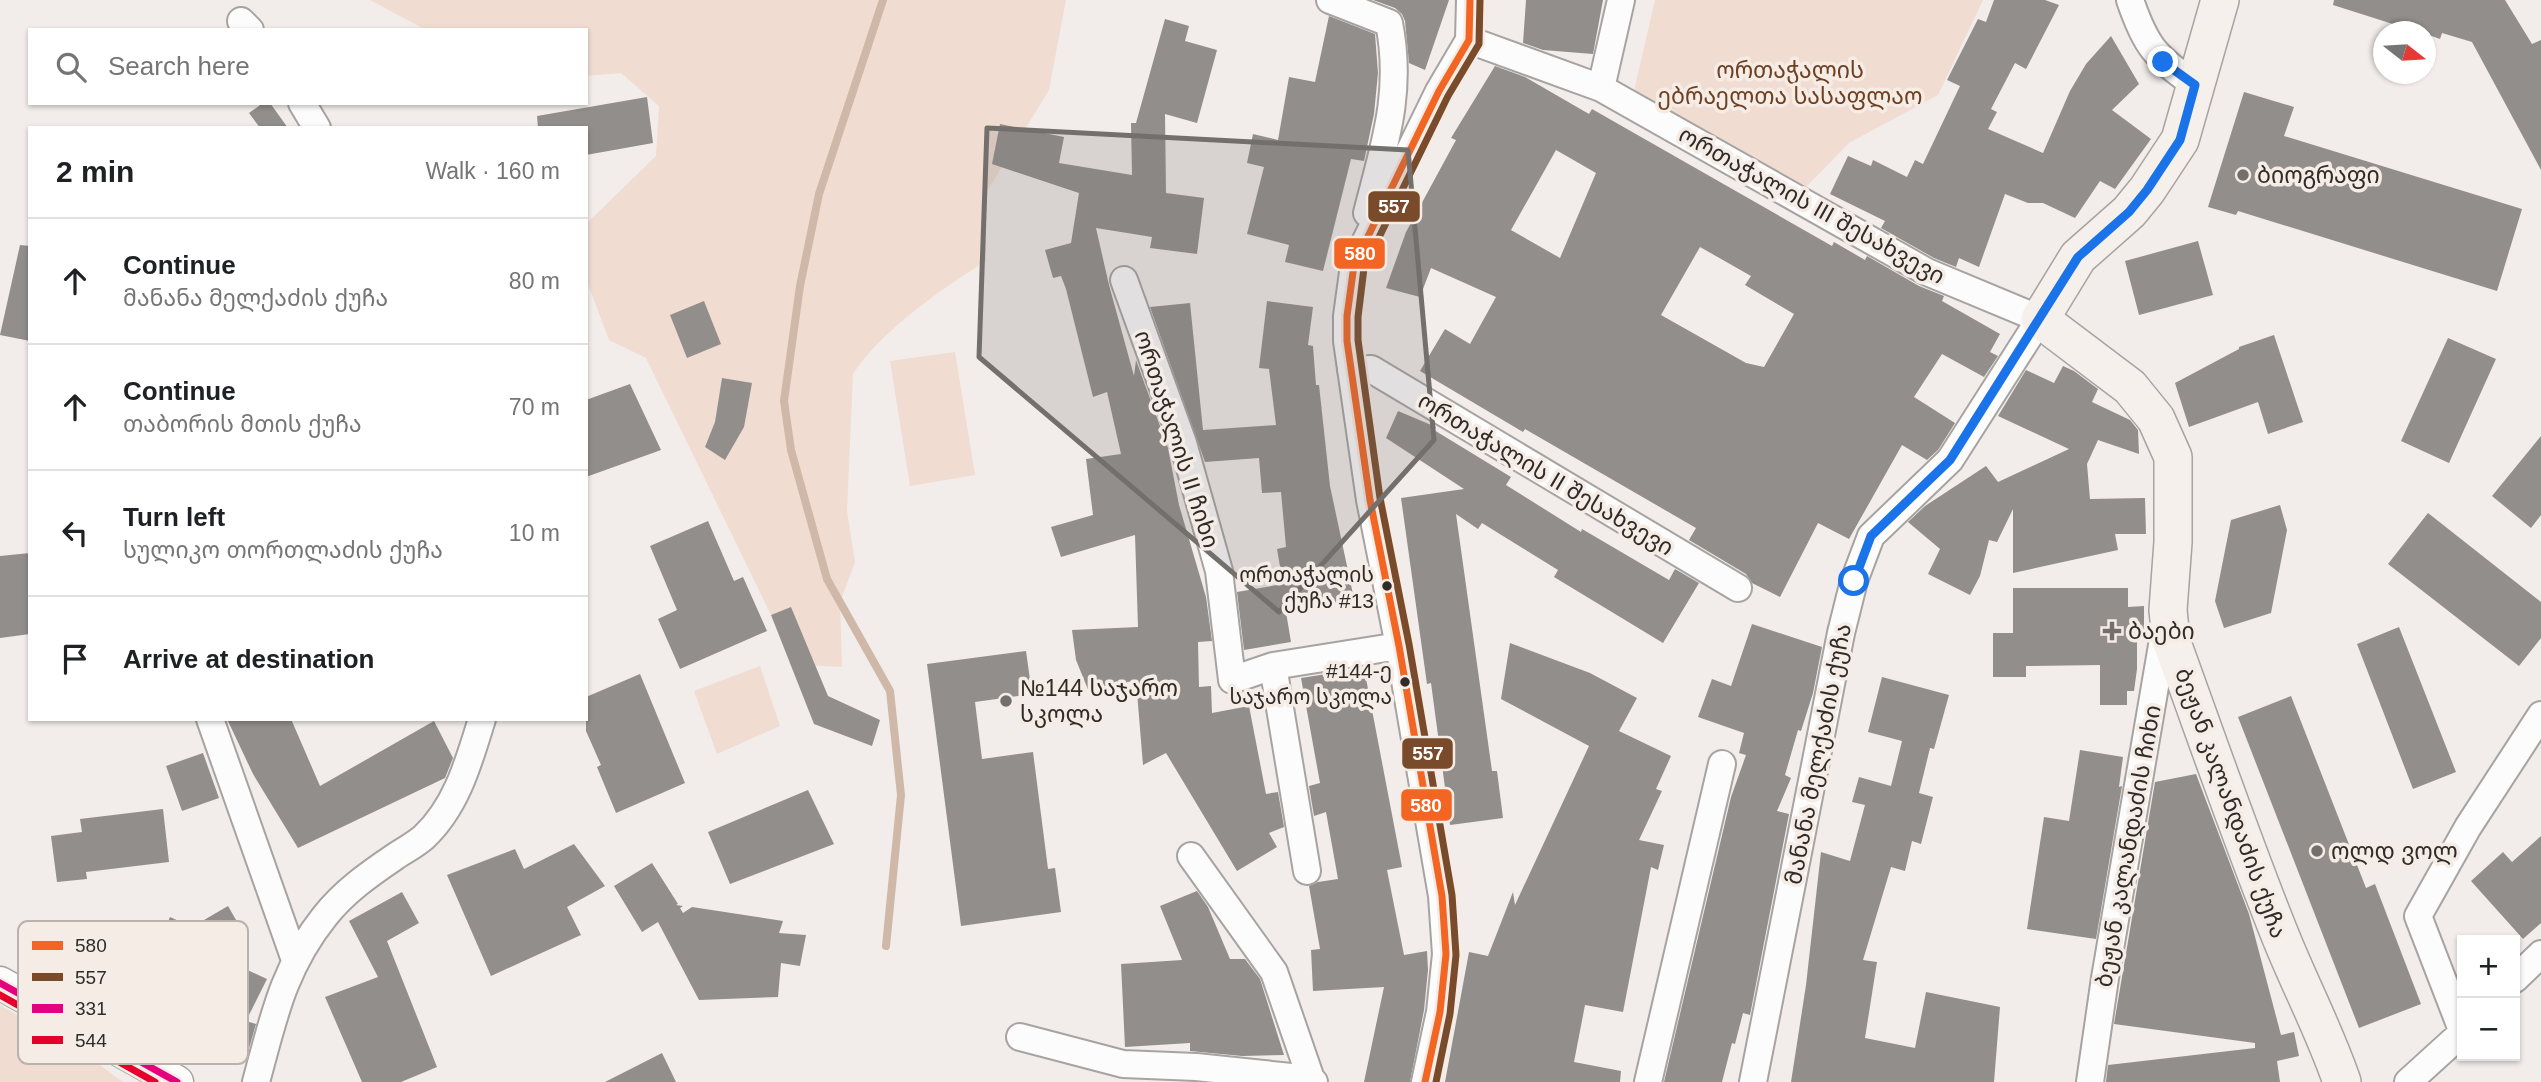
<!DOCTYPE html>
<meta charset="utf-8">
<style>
:root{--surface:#fff;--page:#f2f2f2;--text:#202124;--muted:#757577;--line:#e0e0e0}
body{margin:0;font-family:Arial,"Noto Sans Georgian",sans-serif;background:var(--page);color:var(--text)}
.controls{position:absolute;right:21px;bottom:21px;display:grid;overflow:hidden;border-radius:0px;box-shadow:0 2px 5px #0004}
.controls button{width:63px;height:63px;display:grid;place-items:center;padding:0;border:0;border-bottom:2px solid var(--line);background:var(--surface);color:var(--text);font:35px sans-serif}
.compass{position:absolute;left:2373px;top:21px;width:63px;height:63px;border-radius:50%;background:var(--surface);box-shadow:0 2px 5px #0004;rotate:107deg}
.stop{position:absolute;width:21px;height:21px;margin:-16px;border:5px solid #1a73e8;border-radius:50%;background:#fff}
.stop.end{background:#1a73e8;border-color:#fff;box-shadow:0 2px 7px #0008}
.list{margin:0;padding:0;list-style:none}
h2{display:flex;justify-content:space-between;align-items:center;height:91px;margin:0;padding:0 28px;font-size:30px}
h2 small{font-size:23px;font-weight:400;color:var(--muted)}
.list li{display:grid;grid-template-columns:46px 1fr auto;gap:21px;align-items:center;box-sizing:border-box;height:126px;padding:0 28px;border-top:2px solid var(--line)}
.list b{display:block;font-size:26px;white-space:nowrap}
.list p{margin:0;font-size:23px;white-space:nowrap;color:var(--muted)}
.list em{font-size:23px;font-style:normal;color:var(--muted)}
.icon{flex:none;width:38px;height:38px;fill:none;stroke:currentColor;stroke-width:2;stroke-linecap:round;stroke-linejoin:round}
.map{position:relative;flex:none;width:2541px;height:1082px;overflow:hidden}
.search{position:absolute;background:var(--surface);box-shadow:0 2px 5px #0004;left:28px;top:28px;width:560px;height:77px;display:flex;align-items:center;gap:18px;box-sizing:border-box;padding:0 24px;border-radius:0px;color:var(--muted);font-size:26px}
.panel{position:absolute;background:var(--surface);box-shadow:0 2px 5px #0004;left:28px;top:126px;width:560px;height:595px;border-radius:0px}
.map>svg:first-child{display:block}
.green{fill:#f0dcd1}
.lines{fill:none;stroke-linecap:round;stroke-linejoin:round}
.stream{stroke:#d0b8a9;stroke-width:8}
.building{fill:#928e8b;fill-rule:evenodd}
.minor-casing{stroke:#a7a3a1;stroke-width:30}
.tertiary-casing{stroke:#a7a3a1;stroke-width:35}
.secondary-casing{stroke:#a7a3a1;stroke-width:40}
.minor{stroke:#fdfcfc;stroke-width:26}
.tertiary{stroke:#fdfcfc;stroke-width:32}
.secondary{stroke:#f5f0ec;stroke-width:37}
.bus-1-casing{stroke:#f6ece6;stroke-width:12}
.bus-2-casing{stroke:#f6ece6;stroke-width:12}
.bus-3-casing{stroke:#f6ece6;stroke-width:12}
.bus-4-casing{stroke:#f6ece6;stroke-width:12}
.bus-1{stroke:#f26522;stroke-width:7}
.bus-2{stroke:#7a4b2a;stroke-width:7}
.bus-3{stroke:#e5007d;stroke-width:7}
.bus-4{stroke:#e4002b;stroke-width:7}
.route{stroke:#1a73e8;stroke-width:9}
.marked{fill:#736f6c;fill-opacity:0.2;stroke:#736f6c;stroke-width:5;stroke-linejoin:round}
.poi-dot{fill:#736f6c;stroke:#f6ece6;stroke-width:2.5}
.bus-dot{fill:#2e2b28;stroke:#f6ece6;stroke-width:2.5}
.labels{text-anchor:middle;stroke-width:7;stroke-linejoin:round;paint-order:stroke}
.bus-label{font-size:21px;fill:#2e2b28;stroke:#f6ece6;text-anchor:end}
.park-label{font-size:23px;fill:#6e4021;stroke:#f6ece6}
.poi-label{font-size:23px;fill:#2e2b28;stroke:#f6ece6;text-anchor:start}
.street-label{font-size:23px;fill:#2e2b28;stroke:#f6ece6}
.key{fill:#f6ece6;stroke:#bab2ad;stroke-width:2}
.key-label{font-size:19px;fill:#2e2b28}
.line-badge{stroke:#f6ece6;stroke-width:2.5}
.badge-label{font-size:19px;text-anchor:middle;font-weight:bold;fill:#fff}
</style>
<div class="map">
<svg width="2541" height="1082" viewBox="0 0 2541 1082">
<rect width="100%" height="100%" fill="#f2edea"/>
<path class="green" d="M370,0H1066L1049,90L986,193V261C941,289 881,331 853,374L847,511L855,562L840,602L842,667L804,665L771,615L646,358L609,340L586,279V224L656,156L659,106L621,73L586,76V30H426Z
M1655,0H1983L1938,95L1849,143L1805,188L1634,91Z
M955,352L975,475L910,486L890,361Z
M760,666L780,726L717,754L694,691Z
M0,1005L97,1063L123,1082H0Z"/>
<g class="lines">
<path class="stream" d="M883,0L819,194L800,286L784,401L791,450L827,579L890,691L901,795L886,946"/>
</g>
<path class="building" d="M1373,0H1449L1425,70L1409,63L1405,21L1402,14L1395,8Z
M1526,0H1603L1593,54L1543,50L1523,43Z
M1994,0H2045L2059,5L2026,69L2015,63L1991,109L1997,112L1988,129L2043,153L2070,91L2086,64L2111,36L2139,84L2112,110L2151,139L2115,189L2100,181L2075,218L2043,203H2028L2005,194L1979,267L1959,258L1956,267L1934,258L1881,228L1885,221L1830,194L1848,156L1871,166L1873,160L1907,177L1915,160L1923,164L1960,86L1947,80L1978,19L1986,22Z
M2334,0H2505L2532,44L2541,40V170L2472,42L2442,33L2440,39L2426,34V32H2418L2333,5Z
M1329,16L1375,34L1378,73L1374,114L1364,161L1351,159L1323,271L1285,262L1289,245L1247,234L1264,167L1247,163L1253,134L1278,140L1289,77L1315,82Z
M1165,19L1189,26L1185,41L1217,50L1197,123L1165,114L1166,193L1204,198L1197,254L1150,248L1152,237L1096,228L1109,285L1134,376L1136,360L1168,448L1179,505L1206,597L1212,641L1198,642L1199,687L1211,686L1212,713L1249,706L1266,794L1278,792L1284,827L1269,833L1277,847L1237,871L1166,753L1143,765L1136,680L1089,692L1076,660L1072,630L1138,627L1135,535L1061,557L1051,527L1093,515L1086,459L1121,454L1107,392L1093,397L1066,289L1061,276L1053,278L1045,250L1071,243L1079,193L992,164L1000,124L1064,137L1059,163L1132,175L1131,123H1136Z
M1495,66L1525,77L1589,114L1592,109L1832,246L1834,242L1865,260L1867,256L1919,286L1944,296L1942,301L2000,334L1990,352L1998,356L1984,377L1942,354L1914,397L1955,423L1938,450L1927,460L1902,445L1849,539L1818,523L1780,597L1752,583L1746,574L1689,540L1696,528L1525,429L1523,432L1420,371L1445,329L1470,344L1496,297L1431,268L1420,297L1386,288L1406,232L1456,140L1451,138ZM1556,150L1596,173L1560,258L1511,230ZM1700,247L1751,276L1745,285L1794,314L1764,367L1746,363L1661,315Z
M2244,92L2294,107L2284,136L2522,209L2497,291L2238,211L2236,215L2208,207Z
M647,97L653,143L586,155V128H538L537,116Z
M263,103H270L288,128H260L249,113Z
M2198,241L2213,295L2139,315L2125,261Z
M20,245L30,246V341L0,335Z
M704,301L721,344L687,358L670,315Z
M1267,301L1313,307L1308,345L1313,346L1316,385H1319L1330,486L1354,599L1286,612L1291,642L1244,650L1237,592L1283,584L1277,549L1286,547L1281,492L1262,493L1259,458L1205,462L1150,307L1190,303L1203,430L1276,425L1269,369L1259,368Z
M2274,335L2303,422L2268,434L2258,402L2189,427L2175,383L2239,349V347Z
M2448,338L2496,359L2449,463L2401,441Z
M2063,366L2074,371L2098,389L2092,402L2130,420L2138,430L2139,454L2098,440L2087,464L2090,499L2145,498L2146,534H2115L2118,550L2013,573V509L1997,542L1989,540L1980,576L1970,595L1928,574L1940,549L1908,522L1925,506L1986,466L1998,482L2069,449L1998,416L2026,370L2054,383Z
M722,378L752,383L744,427L725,460L705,447L715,422Z
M630,384L661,450L586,477V400Z
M1398,411L1436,427L1434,430L1511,477L1506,485L1581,532L1582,529L1669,580L1675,569L1699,583L1663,643L1554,577L1558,570L1482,523L1478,529L1456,514L1492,771H1497L1503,818L1450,825L1431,683L1427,684L1401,498L1464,489L1386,438Z
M2541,436V515L2531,528L2492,496Z
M2280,505L2287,530L2271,613L2224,628L2215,601L2231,520Z
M2428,513L2541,602V638L2519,666L2388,564Z
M708,521L734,581L743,577L767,631L680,669L658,619L677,610L650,546Z
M30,553V634L0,638V556Z
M2013,588H2128V607L2144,606V636H2137V669L2134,691H2127V705H2100V665L2026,666V677H1993V633H2013Z
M791,607L828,696L880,720L872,746L814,724L771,615Z
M1752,624L1822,647L1813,693L1801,731L1798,730L1785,775L1791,778L1777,811L1789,814L1750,1015L1743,1013L1735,1044L1732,1043L1722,1082H1664L1731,797L1746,755L1739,753L1744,733L1698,717L1712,679L1731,686Z
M2399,627L2456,772L2413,789L2357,644Z
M1510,643L1590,673L1637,698L1619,731L1671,756L1656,789L1662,791L1639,840L1664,845L1658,870L1651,867L1623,1012L1585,1005L1574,1062L1621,1071L1620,1082H1445L1469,952L1488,956L1513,892L1515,905L1589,746L1501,699Z
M1026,651L1032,694L975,702L982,759L1033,752L1048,869L1055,868L1061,912L961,926L927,664Z
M1364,668L1402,867L1387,870L1404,955L1427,951L1428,970L1424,1010L1410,1082H1364L1384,987L1313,991L1311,950L1320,949L1309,886L1318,882L1338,879L1326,812L1314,816L1309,786L1320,783L1301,678Z
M640,674L685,783L616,813L597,767L601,765L586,731V697Z
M1882,677L1949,695L1934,749L1930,748L1919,793L1933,797L1921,844L1912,841L1905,871L1891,867L1863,960L1877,962L1865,1038L1915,1048L1926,992L2000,1007L1994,1082H1791L1806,985L1821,852L1850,861L1865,805L1852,802L1859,777L1891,786L1902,741L1868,732Z
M2291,696L2366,888L2375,884L2421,1004L2359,1028L2238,717Z
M227,719H291L320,786L434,721L453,758L445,778L298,848L253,774Z
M2080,750L2123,757L2119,787L2122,786L2096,939L2027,929L2044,817L2069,821Z
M203,753L219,798L182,811L166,766Z
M2196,774L2249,914L2281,1035L2294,1032L2299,1056L2277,1061L2280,1082H2106L2108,1065L2255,1048V1043L2114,1024L2155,782Z
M808,790L834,844L730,884L708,832Z
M163,809L169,862L86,872L87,879L57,882L51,836L82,832L80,819Z
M2541,836V923L2523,939L2471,881L2503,852L2512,862Z
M574,844L605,886L567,907L581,935L491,976L447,875L515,849L524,869Z
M652,863L678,904L676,905L683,906L680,908L683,913L692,907L783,921L779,933L806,935L800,966L781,963L778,997L699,1000L658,922L642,932L614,886Z
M1197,891L1208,907L1230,959H1245L1260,979L1284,1055L1242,1056L1190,1051V1043L1125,1047L1121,964L1182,960L1160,906Z
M402,892L419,923L387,941L437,1067L401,1082H362L325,997L378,977L349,921Z
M228,906L247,939L217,956L267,979L246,1021L256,1024L245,1062L222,1056L88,994L120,921L160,940L170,917L192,927Z
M662,1053L676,1082H605Z"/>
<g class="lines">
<defs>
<path id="minor" d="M1330,0L1389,23C1403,93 1384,146 1367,213
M2130,0C2146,47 2155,56 2195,85
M241,21L250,30
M1469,40L1601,88L1927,272L2040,319L1950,460L1871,536L1854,581L1841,633L1753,1082
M1601,88L1621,0
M302,103L317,128
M1124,280L1183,443L1219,571L1232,680L1273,666L1399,646
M1351,370L1371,369L1738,588
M1273,666L1307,871
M210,719L295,960
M1191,856L1274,972L1311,1079L1314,1082
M2515,979L2541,954
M2462,1030L2418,916L2468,827L2541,715
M1020,1037L1123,1064L1196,1067L1311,1079
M256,1082C273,1020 283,968 325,916C344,892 368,875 393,858C403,851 415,845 424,837C457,806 469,761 482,719
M1425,1082L1440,1012L1446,954L1442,896L1399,646L1370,500L1347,341V316L1354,265L1439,91L1469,40L1470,0
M1648,1082L1722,764
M2090,1082L2105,978L2165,628
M2408,1082L2462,1033"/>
<path id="tertiary" d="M0,983L177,1082"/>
<path id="secondary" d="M2220,0L2180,140L2147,190L2129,212L2078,257L2040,319L2130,387L2156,419L2173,457V542L2168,610L2171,640C2207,739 2241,838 2280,935C2300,985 2325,1032 2342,1082"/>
</defs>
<use href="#minor" class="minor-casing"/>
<use href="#tertiary" class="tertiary-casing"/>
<use href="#secondary" class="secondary-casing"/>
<use href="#minor" class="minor"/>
<use href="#tertiary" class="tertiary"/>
<use href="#secondary" class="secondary"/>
<defs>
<path id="bus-1" d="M1425,1082L1440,1012L1446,954L1442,896L1399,646L1370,500L1347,341V316L1354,265L1439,91L1469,40L1470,0"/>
<path id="bus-2" d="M1436,1082L1450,1014L1456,955L1452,895L1409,644L1380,498L1358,340V317L1364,268L1448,96L1479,44L1480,0"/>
<path id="bus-3" d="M0,983L177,1082"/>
<path id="bus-4" d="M0,995L155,1082"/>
</defs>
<use href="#bus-1" class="bus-1-casing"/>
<use href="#bus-2" class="bus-2-casing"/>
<use href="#bus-3" class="bus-3-casing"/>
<use href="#bus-4" class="bus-4-casing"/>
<use href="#bus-1" class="bus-1"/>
<use href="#bus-2" class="bus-2"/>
<use href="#bus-3" class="bus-3"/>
<use href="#bus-4" class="bus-4"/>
</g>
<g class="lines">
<path class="route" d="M1854,581L1871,536L1950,460L2078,257L2129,212L2147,190L2180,140L2195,85L2163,62"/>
</g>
<path class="marked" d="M987,128L1408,150L1434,440L1279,612L979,357Z"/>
<g class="poi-dot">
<circle cx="2243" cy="175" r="7"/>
<path d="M2108.5 620.5h7v7h7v7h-7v7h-7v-7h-7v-7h7z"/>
<circle cx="1006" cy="701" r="7"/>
<circle cx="2317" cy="851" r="7"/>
</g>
<g class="bus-dot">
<circle cx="1387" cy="586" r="6"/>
<circle cx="1405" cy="682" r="6"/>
</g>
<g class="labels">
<g class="bus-label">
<text x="1374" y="582">ორთაჭალის<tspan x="1374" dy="26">ქუჩა #13</tspan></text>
<text x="1392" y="678">#144-ე<tspan x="1392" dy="26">საჯარო სკოლა</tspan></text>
</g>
<g class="park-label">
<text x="1790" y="78">ორთაჭალის<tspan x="1790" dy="26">ებრაელთა სასაფლაო</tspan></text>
</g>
<g class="poi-label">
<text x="2257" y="183">ბიოგრაფი</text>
<text x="2128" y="639">ბაები</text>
<text x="1020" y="696">№144 საჯარო<tspan x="1020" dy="26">სკოლა</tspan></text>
<text x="2331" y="859">ოლდ ვოლ</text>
</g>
<g class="street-label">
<text transform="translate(1812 205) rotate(29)" y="8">ორთაჭალის III შესახვევი</text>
<text transform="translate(1177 439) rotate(72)" y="8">ორთაჭალის II ჩიხი</text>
<text transform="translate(1546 474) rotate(31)" y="8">ორთაჭალის II შესახვევი</text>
<text transform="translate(1818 754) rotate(-79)" y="8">მანანა მელქაძის ქუჩა</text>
<text transform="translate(2231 803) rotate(70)" y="8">ბეჟან კალანდაძის ქუჩა</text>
<text transform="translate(2128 846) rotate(-80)" y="8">ბეჟან კალანდაძის ჩიხი</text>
</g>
</g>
<rect x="18" y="921" width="230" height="143" rx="10" class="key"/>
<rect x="32" y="941" width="31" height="9" fill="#f26522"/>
<rect x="32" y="973" width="31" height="8" fill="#7a4b2a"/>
<rect x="32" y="1004" width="31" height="9" fill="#e5007d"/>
<rect x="32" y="1036" width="31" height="8" fill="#e4002b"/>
<g class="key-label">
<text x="75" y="952">580</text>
<text x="75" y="984">557</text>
<text x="75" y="1015">331</text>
<text x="75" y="1047">544</text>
</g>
<g class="line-badge">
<rect x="1367" y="190" width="54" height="33" rx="7" fill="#7a4b2a"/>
<rect x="1333" y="237" width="53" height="33" rx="7" fill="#f26522"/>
<rect x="1401" y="737" width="53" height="33" rx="7" fill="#7a4b2a"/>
<rect x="1400" y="788" width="53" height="34" rx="7" fill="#f26522"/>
</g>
<g class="badge-label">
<text x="1394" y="213">557</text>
<text x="1360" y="260">580</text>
<text x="1428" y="760">557</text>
<text x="1426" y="812">580</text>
</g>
</svg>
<div class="controls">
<button>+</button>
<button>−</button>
</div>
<svg class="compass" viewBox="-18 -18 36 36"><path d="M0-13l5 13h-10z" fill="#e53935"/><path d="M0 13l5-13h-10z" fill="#757577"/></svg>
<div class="stop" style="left:1854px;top:581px"></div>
<div class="stop end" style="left:2163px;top:62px"></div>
<div class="search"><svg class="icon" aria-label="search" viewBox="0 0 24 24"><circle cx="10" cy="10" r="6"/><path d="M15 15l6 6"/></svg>Search here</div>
<section class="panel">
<h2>2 min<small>Walk · 160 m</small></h2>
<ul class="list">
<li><svg class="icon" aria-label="ahead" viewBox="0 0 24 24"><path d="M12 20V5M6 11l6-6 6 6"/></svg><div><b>Continue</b><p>მანანა მელქაძის ქუჩა</p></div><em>80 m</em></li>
<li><svg class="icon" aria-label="ahead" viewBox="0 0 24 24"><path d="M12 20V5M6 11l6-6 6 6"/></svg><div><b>Continue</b><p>თაბორის მთის ქუჩა</p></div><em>70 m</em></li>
<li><svg class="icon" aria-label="left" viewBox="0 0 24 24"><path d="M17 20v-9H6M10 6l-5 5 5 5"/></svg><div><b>Turn left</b><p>სულიკო თორთლაძის ქუჩა</p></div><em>10 m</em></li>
<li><svg class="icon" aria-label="arrive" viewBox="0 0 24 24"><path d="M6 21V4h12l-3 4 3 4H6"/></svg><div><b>Arrive at destination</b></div></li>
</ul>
</section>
</div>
